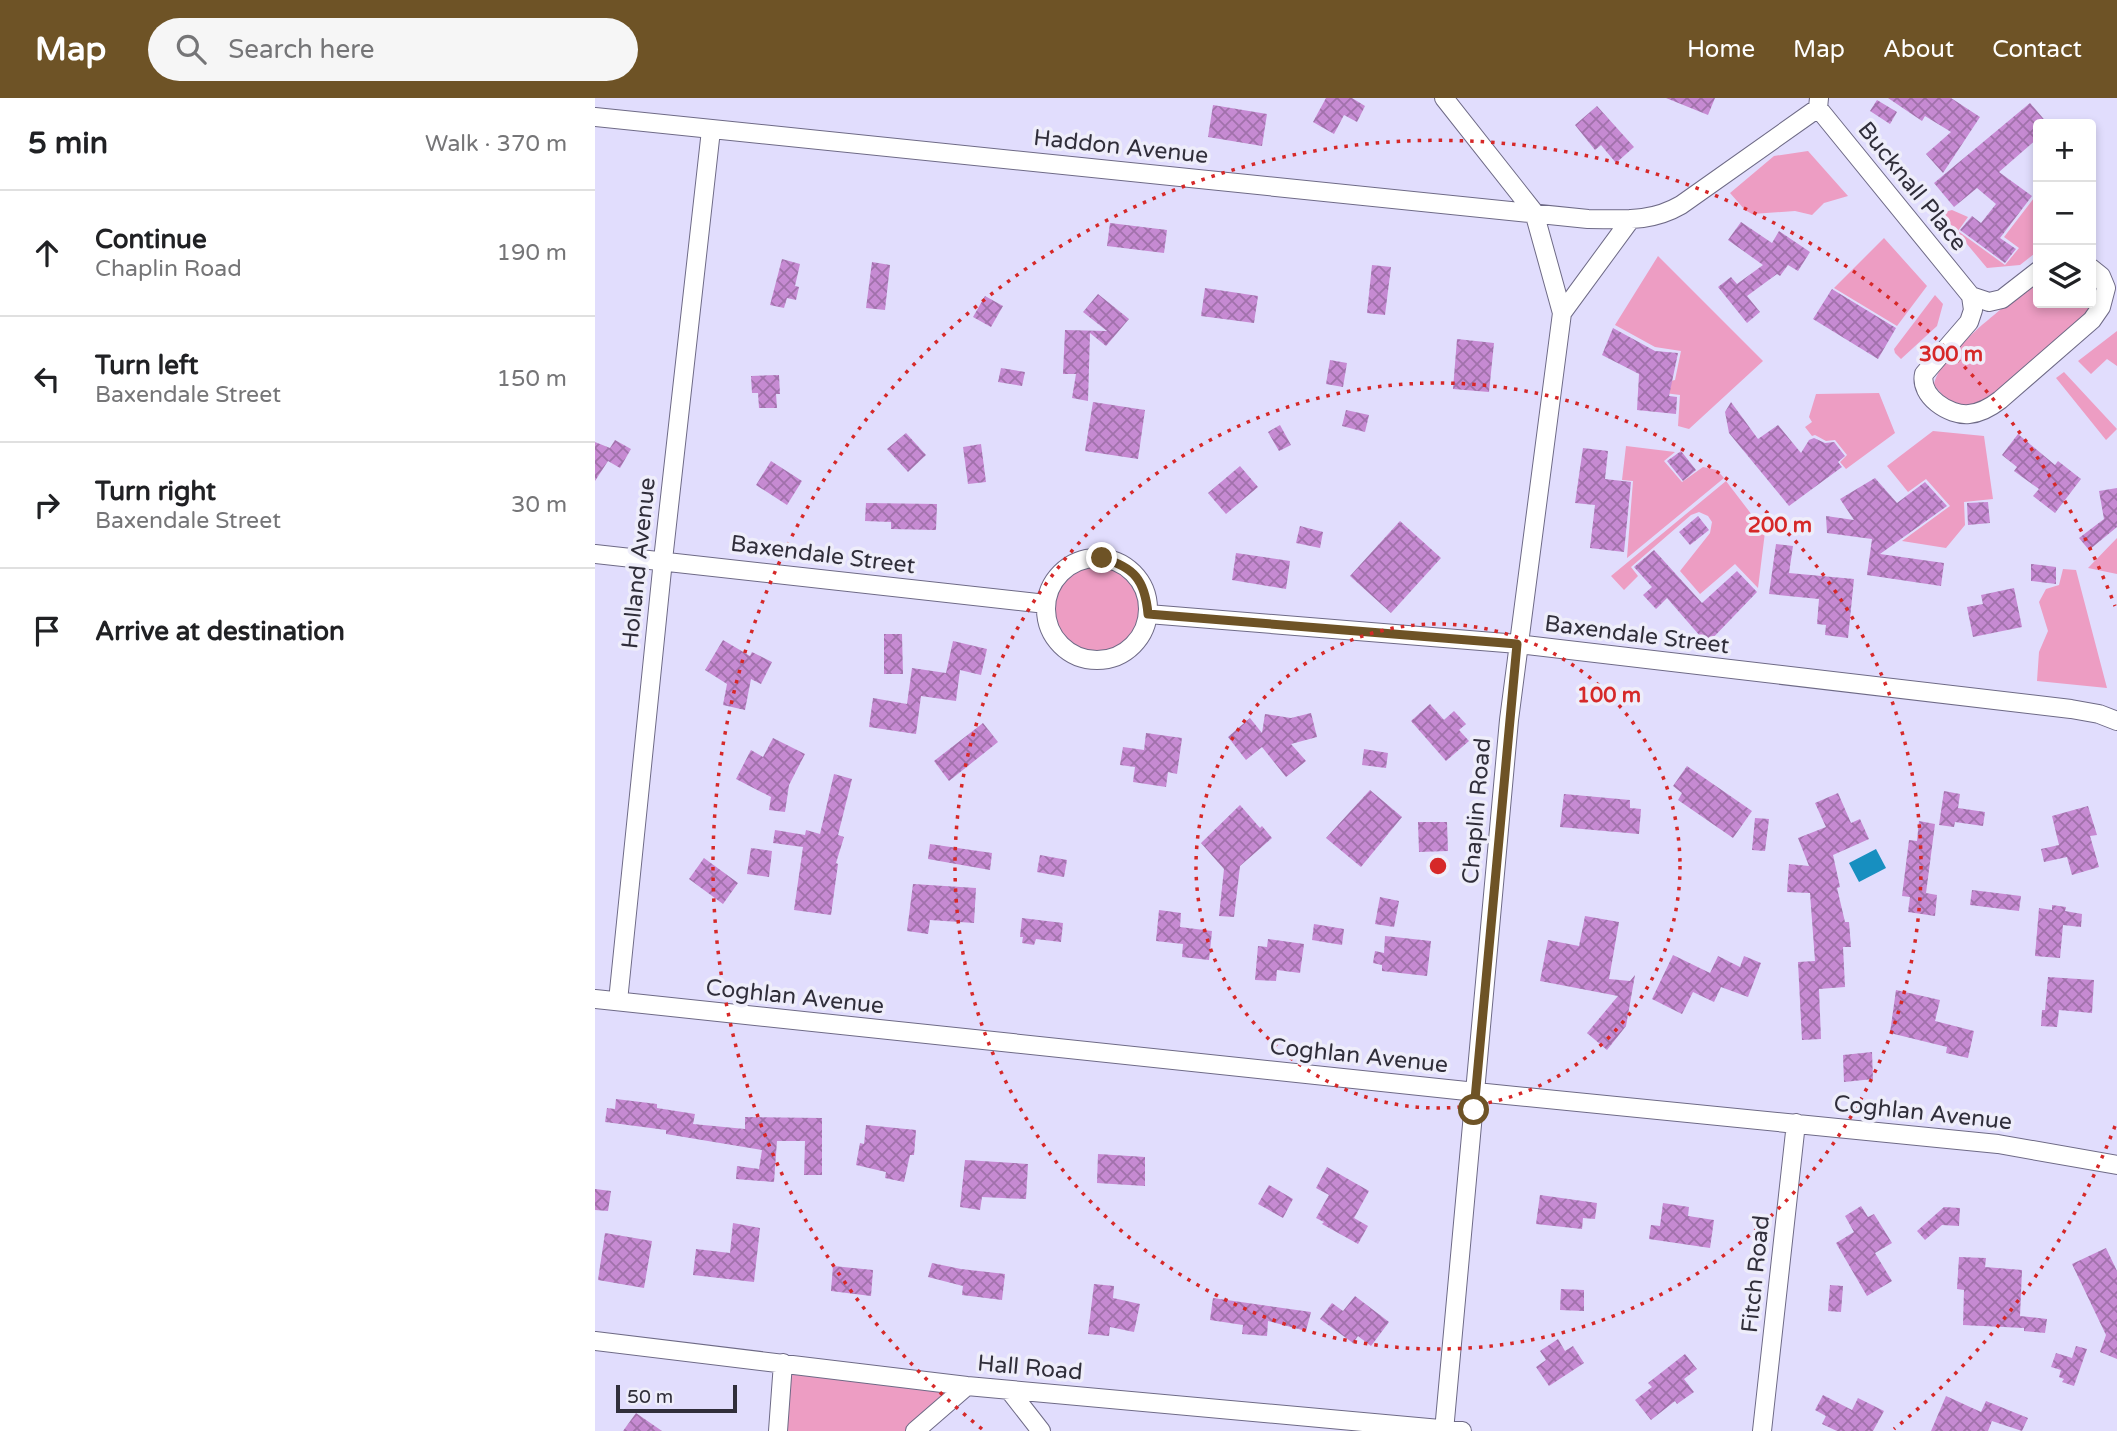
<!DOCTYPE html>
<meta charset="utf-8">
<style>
:root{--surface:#fff;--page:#f6f6f6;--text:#202124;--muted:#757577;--line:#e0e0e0;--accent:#6e5326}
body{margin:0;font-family:"Varela Round",sans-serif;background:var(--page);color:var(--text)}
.controls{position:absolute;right:21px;top:21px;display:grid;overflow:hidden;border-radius:7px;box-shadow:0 4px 10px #0003}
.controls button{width:63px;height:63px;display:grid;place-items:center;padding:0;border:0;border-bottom:2px solid var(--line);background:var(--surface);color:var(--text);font:35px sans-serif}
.scale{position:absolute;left:21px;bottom:18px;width:121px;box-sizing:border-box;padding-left:7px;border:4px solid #302e3a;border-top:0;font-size:19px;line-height:24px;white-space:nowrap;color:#302e3a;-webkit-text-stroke:5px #eeedfa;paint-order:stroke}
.stop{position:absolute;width:21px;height:21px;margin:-16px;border:5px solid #6e5326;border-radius:50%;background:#fff}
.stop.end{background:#6e5326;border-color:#fff;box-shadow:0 2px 7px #0008}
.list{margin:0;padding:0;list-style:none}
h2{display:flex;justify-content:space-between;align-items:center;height:91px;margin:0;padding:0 28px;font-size:30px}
h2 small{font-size:23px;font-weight:400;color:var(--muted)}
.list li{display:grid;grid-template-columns:46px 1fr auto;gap:21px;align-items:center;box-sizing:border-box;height:126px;padding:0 28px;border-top:2px solid var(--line)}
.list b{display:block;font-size:26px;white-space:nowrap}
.list p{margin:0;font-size:23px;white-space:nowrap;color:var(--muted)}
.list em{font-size:23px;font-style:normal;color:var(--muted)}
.icon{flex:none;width:38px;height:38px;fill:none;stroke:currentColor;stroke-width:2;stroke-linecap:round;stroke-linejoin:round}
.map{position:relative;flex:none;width:1522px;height:1333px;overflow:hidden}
header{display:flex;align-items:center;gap:42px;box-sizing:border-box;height:98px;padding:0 35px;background:var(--accent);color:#fff}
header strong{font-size:33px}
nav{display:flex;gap:38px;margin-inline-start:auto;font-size:24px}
.search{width:490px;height:63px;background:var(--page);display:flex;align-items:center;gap:18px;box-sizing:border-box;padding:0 24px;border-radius:38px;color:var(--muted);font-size:26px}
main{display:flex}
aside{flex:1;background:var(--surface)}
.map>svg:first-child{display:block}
.grass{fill:#ed9dc3}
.water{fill:#178fc0}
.building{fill:url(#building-cross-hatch)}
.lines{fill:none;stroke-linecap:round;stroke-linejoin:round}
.minor-casing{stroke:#6e6a86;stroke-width:20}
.minor{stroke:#fff;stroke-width:18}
.route{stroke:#6e5326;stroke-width:9}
.ring{fill:none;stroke:#d62828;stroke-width:3.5;stroke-dasharray:3.5 7}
.labels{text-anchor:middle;stroke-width:7;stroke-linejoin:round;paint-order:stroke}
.street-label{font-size:23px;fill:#302e3a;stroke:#eeedfa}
.centre{fill:#d62828;stroke:#eeedfa;stroke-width:3.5}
.ring-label{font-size:21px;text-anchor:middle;font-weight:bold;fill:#d62828;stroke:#eeedfa;stroke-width:7;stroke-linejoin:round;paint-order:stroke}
</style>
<header>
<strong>Map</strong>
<div class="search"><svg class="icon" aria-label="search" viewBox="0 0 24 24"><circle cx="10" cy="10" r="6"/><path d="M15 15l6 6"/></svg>Search here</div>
<nav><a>Home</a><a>Map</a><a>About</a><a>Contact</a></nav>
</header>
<main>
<aside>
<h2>5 min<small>Walk · 370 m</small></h2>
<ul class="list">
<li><svg class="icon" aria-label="ahead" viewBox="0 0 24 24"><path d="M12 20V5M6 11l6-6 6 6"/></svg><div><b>Continue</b><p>Chaplin Road</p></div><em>190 m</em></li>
<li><svg class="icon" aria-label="left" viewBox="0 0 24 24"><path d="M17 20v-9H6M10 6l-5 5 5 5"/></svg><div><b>Turn left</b><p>Baxendale Street</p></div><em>150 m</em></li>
<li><svg class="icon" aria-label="right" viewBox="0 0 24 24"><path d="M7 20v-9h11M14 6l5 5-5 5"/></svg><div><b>Turn right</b><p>Baxendale Street</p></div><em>30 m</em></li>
<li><svg class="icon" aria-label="arrive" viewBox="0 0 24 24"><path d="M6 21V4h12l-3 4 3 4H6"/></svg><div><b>Arrive at destination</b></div></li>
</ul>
</aside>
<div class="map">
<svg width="1522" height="1333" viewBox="0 0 1522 1333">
<defs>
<pattern id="building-cross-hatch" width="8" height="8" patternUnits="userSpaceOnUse" patternTransform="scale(1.75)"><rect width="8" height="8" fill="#c68ad2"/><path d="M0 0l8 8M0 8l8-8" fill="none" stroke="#a171ab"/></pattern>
</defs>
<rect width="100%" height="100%" fill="#e1ddfd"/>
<path class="grass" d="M1213,53L1253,98L1229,105L1217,117L1200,113L1157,116L1150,112L1135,95L1179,58Z
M1439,100L1443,101V153L1425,167L1392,170L1346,115L1357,112L1373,119L1363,133L1410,167L1424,150L1409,139Z
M1289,140L1332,188L1302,228L1239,190Z
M1063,158L1168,263L1094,331L1083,328L1085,297L1062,294L1063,286L1080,282L1086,253L1060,249L1020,227Z
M1443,183V205H1496V186C1506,200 1497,211 1488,224L1388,307L1363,309L1351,301L1339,287C1344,256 1417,202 1443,183Z
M1340,197L1348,206L1342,228L1306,261L1300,255L1299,251Z
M1522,233V268L1512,261L1496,276L1483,263Z
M1469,274L1522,331L1511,342L1461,280Z
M1284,295L1300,335L1251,371L1245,364L1252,357L1240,342L1231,343L1220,337L1217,338L1210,329L1217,324L1214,319L1221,296Z
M1338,333L1389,338L1398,401L1369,404L1370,427L1351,450L1307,443L1355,408L1331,381L1313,394L1292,368Z
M1031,348L1080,354L1069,363L1087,384L1108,369L1122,372L1129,380L1032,460L1038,383L1027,382Z
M1131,383L1170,434L1163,490L1140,466L1105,496L1085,473L1115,435L1117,424L1113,418L1104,414L1096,417L1036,469L1043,478L1029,492L1016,478Z
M1522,440V476L1493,470Z
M451 511a51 51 0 1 1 102 0a51 51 0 1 1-102 0Z
M1468,471L1481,472L1512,590L1442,583L1444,554L1453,533L1444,504L1451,491L1464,487Z
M191,1268L363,1292L314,1333H187Z"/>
<path class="water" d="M1281,751L1291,770L1264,784L1254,765Z"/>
<path class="building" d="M731,0H757L770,8L762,24L749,17L739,36L718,24Z
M1071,0H1120L1113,17Z
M1293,0H1356L1385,19L1348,75L1331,56L1356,34L1330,18L1327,23Z
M1282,2L1302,14L1295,26L1275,13Z
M1435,5L1453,26H1443V40L1404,74L1437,98L1405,140L1421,151L1410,165L1365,132L1377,118L1386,125L1401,106L1382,90L1359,109L1339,85Z
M618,7L672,16L667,48L613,39Z
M1002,8L1039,49L1021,65L1006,47L1000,52L980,27Z
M1146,124L1177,145L1184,133L1215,154L1203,173L1193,167L1185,178L1182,176L1152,198L1165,214L1152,225L1123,189L1136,179L1142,186L1168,167L1133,142Z
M515,125L572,132L569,155L512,148Z
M187,161L205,166L200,188L204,189L201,202L192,200L189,210L175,207Z
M277,164L295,167L290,212L271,210Z
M777,167L796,169L790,217L772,215Z
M610,190L663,198L659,225L606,218Z
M1237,191L1301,230L1283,261L1218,221Z
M503,196L534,221L511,248L495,235L493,303L477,300L481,276H468L470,232L512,233L488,214Z
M390,198L408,208L396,229L378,219Z
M1018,230L1060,253L1083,255L1074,298L1082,299L1081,316L1042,312L1044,276L1007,257Z
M862,241L899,245L894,294L858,291Z
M735,262L752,265L748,289L731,286Z
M406,270L430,274L427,288L403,284Z
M184,277L185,296H181L182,310H164L163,295H157L156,278Z
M498,304L550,312L543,361L490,353Z
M1136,304L1163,341L1183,327L1206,355L1214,342L1219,340L1230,345L1239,344L1250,358L1243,364L1247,369L1194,408L1134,335L1130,314Z
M751,312L774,317L770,334L747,328Z
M685,327L696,347L684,353L673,334Z
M311,335L331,357L313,374L292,351Z
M1423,336L1460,367L1463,363L1486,381L1460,415L1438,398L1444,391L1419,373L1422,369L1407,357Z
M20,342L36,351L25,370L13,363L0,383V344L15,350Z
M386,346L391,384L373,386L368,349Z
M988,350L1013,353L1010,381L1036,384L1029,454L995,450L1000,407L980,405Z
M1086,353L1101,372L1088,383L1072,363Z
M176,363L207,383L192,407L161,387Z
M645,368L663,389L631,416L613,395Z
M1280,380L1302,405L1330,384L1352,408L1285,456L1349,465L1346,488L1272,477L1277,441L1232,435L1231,418L1259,422L1245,401Z
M1522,390V429L1494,452L1484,440L1509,421L1504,393Z
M1393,404L1395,425L1373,427L1372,405Z
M271,405L342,406L341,432L296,431V424L270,423Z
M1103,418L1114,432L1095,447L1084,434Z
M805,423L846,460L796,515L755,478Z
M705,428L728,434L725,450L701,445Z
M1181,446L1198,448L1194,475L1259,481L1253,540L1230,537L1231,527L1222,526L1224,501L1174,496Z
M1059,452L1107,505L1142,473L1162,494L1112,546L1072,500L1061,511L1048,497L1057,489L1039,469Z
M641,455L695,463L691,491L637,482Z
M1436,466L1461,469V486L1436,483Z
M1419,490L1427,529L1378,539L1372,509L1388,506L1386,497Z
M289,536H307L308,576H289Z
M128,542L155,558L157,554L177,564L166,586L156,581L150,612L128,607L132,586L110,572Z
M358,543L392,551L386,577L365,572L361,603L326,598L321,636L274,629L278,600L312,606L317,570L351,575Z
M835,606L849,622L859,613L871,626L864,632L874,643L851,663L816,623Z
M716,615L722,639L696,646L711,663L691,679L667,649L651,662L633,639L655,620L667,635L670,616L696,620Z
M388,625L403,644L354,683L339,663Z
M551,635L587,640L582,676L573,674L571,689L538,684L540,669L525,667L528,649L549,652Z
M178,640L210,656L194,687L190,714L174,712L176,699L141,681L156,652L168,659Z
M769,651L793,655L791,670L767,667Z
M1092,668L1157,713L1138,740L1083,702L1087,695L1078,688Z
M239,676L257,681L243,737L249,739L241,765L243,766L236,817L199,812L208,749L178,745L180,732L210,737L211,732L225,736Z
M775,692L807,719L766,769L731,740Z
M1349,693L1365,696L1363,710L1390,714L1388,728L1360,724L1359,729L1344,727Z
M1243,695L1256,725L1265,721L1274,741L1238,757L1245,789L1242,790L1250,824H1254L1256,849H1248L1250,889L1224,891L1226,941L1207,942L1203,864L1220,863L1215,795L1192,794L1194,766L1214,768L1203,740L1231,729L1220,705Z
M969,696L1035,702V710L1046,711L1044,736L965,729Z
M645,707L665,730L667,728L677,740L645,768L639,819L624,818L629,771L606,745Z
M1493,708L1502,737L1495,738L1504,769L1477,777L1472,759L1449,764L1446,751L1464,747L1457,718Z
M1160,720L1174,721L1170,753L1157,752Z
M1324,723L1340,726L1331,795L1342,797L1340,818L1313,814L1315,799L1307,798L1314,742L1322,743Z
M823,724H852L853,753L824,754Z
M335,746L397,755L395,772L333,761Z
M156,750L177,753L174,779L152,776Z
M445,757L472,762L469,779L442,774Z
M109,760L143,785L128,806L94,781Z
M318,786L381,790L379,825L335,822L333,836L312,833Z
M1377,792L1426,798L1424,813L1375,807Z
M785,799L804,803L799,829L780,826Z
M1457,807L1471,809L1470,813L1487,816L1486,829L1468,827L1465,860L1440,858L1444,810L1457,812Z
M564,812L586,815L585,829L617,833L614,862L587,859L588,846L561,843Z
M990,818L1024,824L1014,881L1035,883L1040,877L1031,928L1012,952L992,935L1023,898L945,883L953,842L984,848Z
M427,820L468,825L466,844L441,841L439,847L427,845L428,839H425Z
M719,826L749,831L747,847L717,842Z
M790,838L836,843L832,878L787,873V867L778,865L780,853L789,855Z
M673,841L709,846L705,875L682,872L681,883L660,882L663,848L672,849Z
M1078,857L1115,875L1123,858L1145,869L1149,858L1166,865L1153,899L1126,889L1119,904L1098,894L1087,916L1057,901Z
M1453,879L1499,882L1497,915L1464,912L1462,929L1446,928L1447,912H1450Z
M1301,892L1345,902L1340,923L1379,933L1373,960L1351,955L1352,949L1295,935Z
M1277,954L1278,981L1249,984L1248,957Z
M21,1001L62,1006V1010L100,1016L98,1026L150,1031V1019L227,1020V1077H209L210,1043H182L179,1084L141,1081L142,1068L164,1071L167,1052L71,1036V1032L10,1024L12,1010L20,1011Z
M271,1027L321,1032L319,1057H315L309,1084L290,1080L291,1074L261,1067L265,1045L269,1046Z
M503,1056L550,1059V1088L502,1085Z
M370,1062L433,1066L431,1101L387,1099L385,1112L365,1109Z
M732,1069L774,1093L759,1120L773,1128L763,1146L727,1126L729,1124L721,1120L734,1097L721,1090Z
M674,1087L698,1101L688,1120L663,1106Z
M0,1091L16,1093L13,1113L0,1112Z
M945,1097L1002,1105L1000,1121L988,1120L987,1131L941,1126Z
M1068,1105L1094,1109L1093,1118L1119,1122L1115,1150L1054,1141L1056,1127L1065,1128Z
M1266,1108L1273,1119L1279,1116L1297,1145L1280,1155L1297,1183L1272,1198L1241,1145L1259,1134L1250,1118Z
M1349,1109L1365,1110L1364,1128L1347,1127L1330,1142L1322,1133Z
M138,1125L165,1130L159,1184L98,1177L101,1151L135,1155Z
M10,1135L57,1143L49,1190L3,1182Z
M1511,1150L1522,1173V1261L1505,1254L1511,1237L1477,1166Z
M1364,1159L1391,1160L1390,1169L1427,1172L1425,1218L1452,1221L1450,1235L1429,1233V1230L1368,1227L1369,1192L1362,1191Z
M337,1165L366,1171L410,1176L407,1202L367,1197L368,1188L333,1179Z
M238,1168L278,1172L276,1198L236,1193Z
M499,1186L519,1188L518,1200L545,1206L539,1234L515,1229L514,1238L493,1236Z
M1235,1187L1248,1188L1246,1214L1233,1213Z
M966,1191L989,1192V1213L965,1212Z
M760,1198L794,1224L776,1248L763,1238L758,1245L725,1221L737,1205L748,1213Z
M618,1200L716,1214L711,1233L673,1223L672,1238L647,1236L648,1227L615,1222Z
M963,1241L970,1253L978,1248L989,1265L954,1288L941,1269L951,1262L945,1253Z
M1481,1248L1492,1251L1479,1288L1467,1284L1469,1281L1464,1279L1466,1272L1456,1269L1461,1255L1477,1260Z
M1090,1256L1102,1271L1089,1281L1099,1294L1082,1306L1080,1303L1056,1322L1040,1302L1057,1289L1053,1285Z
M1228,1297L1257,1312L1263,1300L1289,1313L1278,1333H1242L1227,1326L1231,1318L1220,1312Z
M1351,1298L1386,1314L1391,1303L1433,1320L1427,1333L1397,1323L1393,1333H1336Z
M41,1315L67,1333H28Z"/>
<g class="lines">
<defs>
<path id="minor" d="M849,0L939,114L967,215
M1223,10L1376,198
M0,19L993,121C1027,121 1055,125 1086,107L1223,10L1224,0
M1443,173L1407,201L1394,204L1376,198L1378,212L1374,224L1329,276C1324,298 1354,318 1374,316C1386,315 1396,309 1405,302L1497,222L1506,209L1511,190L1506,178L1496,170
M0,456L451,506
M451 511a51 51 0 1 1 102 0a51 51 0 1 1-102 0Z
M553,516L923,546L1476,611L1504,616L1522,623
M0,901L881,994L1403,1046L1522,1067
M23,903L68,462L116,32
M0,1243L372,1288L867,1333
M414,1292L446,1333
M183,1333L188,1265
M320,1333L372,1288
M849,1333L914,622L967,215L1036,121
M1167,1333L1201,1025"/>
</defs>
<use href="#minor" class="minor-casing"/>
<use href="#minor" class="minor"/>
</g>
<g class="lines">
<path class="route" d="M507,460C539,469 550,482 553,516L922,546L879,1012"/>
</g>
<g class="ring">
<circle cx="843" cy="768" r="242"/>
<circle cx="843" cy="768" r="483"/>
<path d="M1520 1028A725 725 0 0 1 1299 1331M387 1331A725 725 0 1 1 1520 508"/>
</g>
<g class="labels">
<g class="street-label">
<text transform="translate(526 48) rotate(6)" y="8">Haddon Avenue</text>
<text transform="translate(1318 88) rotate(51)" y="8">Bucknall Place</text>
<text transform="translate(228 456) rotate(7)" y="8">Baxendale Street</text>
<text transform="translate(43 465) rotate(-84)" y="8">Holland Avenue</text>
<text transform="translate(1042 536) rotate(7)" y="8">Baxendale Street</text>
<text transform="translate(881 713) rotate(-85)" y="8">Chaplin Road</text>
<text transform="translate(200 898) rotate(6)" y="8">Coghlan Avenue</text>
<text transform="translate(764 957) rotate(6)" y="8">Coghlan Avenue</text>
<text transform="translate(1328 1014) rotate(6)" y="8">Coghlan Avenue</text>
<text transform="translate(1160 1176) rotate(-84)" y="8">Fitch Road</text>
<text transform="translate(435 1269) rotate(5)" y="8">Hall Road</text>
</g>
</g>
<circle cx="843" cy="768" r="10" class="centre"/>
<g class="ring-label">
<text x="1356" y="263">300 m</text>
<text x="1185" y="434">200 m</text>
<text x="1014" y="604">100 m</text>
</g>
</svg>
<div class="controls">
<button>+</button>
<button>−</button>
<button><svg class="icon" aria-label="layers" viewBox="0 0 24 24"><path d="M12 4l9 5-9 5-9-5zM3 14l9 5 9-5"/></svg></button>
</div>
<div class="scale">50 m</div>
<div class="stop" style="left:879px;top:1012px"></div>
<div class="stop end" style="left:507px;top:460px"></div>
</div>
</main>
